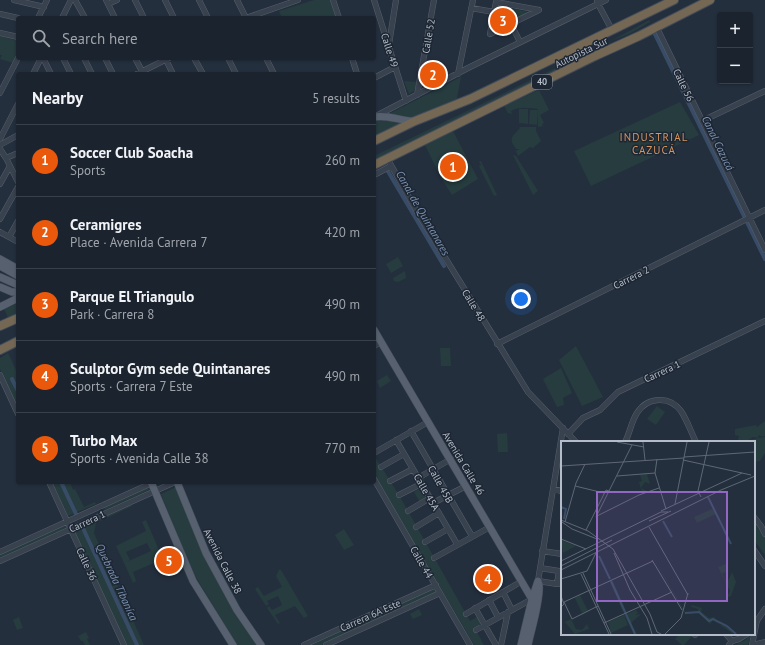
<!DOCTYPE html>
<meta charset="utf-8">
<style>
:root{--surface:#1b232e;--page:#282f3a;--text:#f1f3f6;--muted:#a0a4aa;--line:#39404a;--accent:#ea580c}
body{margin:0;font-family:"PT Sans",sans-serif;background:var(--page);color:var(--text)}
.controls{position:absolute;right:12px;top:12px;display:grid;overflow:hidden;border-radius:4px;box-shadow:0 1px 3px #0004}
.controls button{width:36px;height:36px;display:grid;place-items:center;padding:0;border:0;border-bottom:1px solid var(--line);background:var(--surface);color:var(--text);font:20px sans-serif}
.you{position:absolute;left:521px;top:299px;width:14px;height:14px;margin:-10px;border:3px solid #fff;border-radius:50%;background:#1a73e8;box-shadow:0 0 0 6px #1a73e833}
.badge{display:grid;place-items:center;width:26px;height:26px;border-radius:50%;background:var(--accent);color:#fff;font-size:13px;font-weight:700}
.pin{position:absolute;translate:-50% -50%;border:2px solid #fff;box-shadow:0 1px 4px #0006}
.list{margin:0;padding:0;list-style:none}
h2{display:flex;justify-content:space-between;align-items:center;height:52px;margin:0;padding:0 16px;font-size:17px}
h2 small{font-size:13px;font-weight:400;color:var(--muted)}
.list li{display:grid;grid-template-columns:26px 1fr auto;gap:12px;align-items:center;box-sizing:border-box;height:72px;padding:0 16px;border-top:1px solid var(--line)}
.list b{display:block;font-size:15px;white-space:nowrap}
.list p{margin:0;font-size:13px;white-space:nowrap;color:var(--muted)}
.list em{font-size:13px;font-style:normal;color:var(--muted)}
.icon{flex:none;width:22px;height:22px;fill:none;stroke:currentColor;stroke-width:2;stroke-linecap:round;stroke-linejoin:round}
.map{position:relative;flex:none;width:765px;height:645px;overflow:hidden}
.search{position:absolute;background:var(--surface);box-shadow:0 1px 3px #0004;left:16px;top:16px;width:360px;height:44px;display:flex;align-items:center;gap:10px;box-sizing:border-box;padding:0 14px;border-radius:4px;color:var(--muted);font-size:15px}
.panel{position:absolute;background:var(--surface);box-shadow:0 1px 3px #0004;left:16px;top:72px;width:360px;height:412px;border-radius:4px}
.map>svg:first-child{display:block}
.green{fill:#263c3f}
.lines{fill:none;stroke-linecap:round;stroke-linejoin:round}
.canal{stroke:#394c67;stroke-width:4}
.minor-casing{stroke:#565f6c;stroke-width:6}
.major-casing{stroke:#414a57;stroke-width:8}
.highway-casing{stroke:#434c59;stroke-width:10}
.minor{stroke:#38414e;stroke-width:5}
.major{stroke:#56606e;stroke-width:7}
.highway{stroke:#746855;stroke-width:8}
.labels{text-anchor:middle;stroke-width:3;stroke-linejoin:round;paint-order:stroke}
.shield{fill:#1d2633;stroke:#878f9c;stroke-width:1}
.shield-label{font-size:9px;font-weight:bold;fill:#b4bcc9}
.street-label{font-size:10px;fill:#b4bcc9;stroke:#1d2633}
.neighbourhood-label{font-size:11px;letter-spacing:1px;fill:#d59563;stroke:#1d2633}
.water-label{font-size:11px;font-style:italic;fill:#7c92b1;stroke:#1d2633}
.inset-river{fill:none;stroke:#394c67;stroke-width:2}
.inset-road{fill:none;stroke:#5e6776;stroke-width:1}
.view{fill:#9266c3;fill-opacity:0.15;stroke:#9266c3;stroke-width:2}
.inset-edge{fill:none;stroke:#b4bcc9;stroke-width:2}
</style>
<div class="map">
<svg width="765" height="645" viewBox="0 0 765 645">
<rect width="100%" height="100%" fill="#242f3e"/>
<path class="green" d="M314,0H330L336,18H282L279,11Z
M498,6L529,12L493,30Z
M649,20L650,22L631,33L611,41Z
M657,33L715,152L711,154L653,35Z
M0,36L18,41V52L13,63L0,59L2,55H0Z
M608,48L558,70L374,162V156L566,63Z
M461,77L456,103L411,118L385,116Z
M404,81L417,82L414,91L409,94Z
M539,90L549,110L540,115L544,123L542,124L543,126L538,127V109C530,108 518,106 511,111L512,114L508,113L504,106Z
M680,102L699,135L591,186L574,151Z
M519,109H528V124L519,123Z
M530,110H538L537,125L529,124Z
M381,118L404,124L374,138V122Z
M519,127H536V131L541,141L533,148L530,147L518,156L516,151L520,149H516C508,138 512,137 520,128Z
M453,131L478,179L452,195L441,178L425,145Z
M513,155L516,156L538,191L533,195Z
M716,157L747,217L744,218L713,158Z
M481,161L497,195L494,196L479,166L481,165L479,162Z
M388,167L445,266L444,269L393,183L385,169Z
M398,257L403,266L391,273L386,264Z
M405,271L406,278L398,282L394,281L393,278Z
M18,303V314L8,318L4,309Z
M576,346L603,397L582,406L559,360Z
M440,348H450L451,366H441Z
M8,353L18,374V408L0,369V358Z
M561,368L572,393L563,398L564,405L557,407L543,379Z
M387,375L391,381L380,388L377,381Z
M657,406L665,412L656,425L647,419Z
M765,421V436L762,437L759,435L758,438L753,437L748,440H738L739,436L735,435V429L756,425L757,427Z
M507,433L508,452H498L497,434Z
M765,437V453L760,461L754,462V442H715L722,440H747Z
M374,455L399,495L470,621L477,617L482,626L476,630L484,645H474L374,474Z
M52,482H70L73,490L75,489L84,507L95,502L96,504L68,516Z
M148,487L149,490L105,510L104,507Z
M176,487L257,645H237L191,569L161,494Z
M421,488L427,501L421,504L414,492Z
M131,504L132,506L96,523L94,533L144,645H127L75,532L82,526Z
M146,520L163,559L133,572L136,581L133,583L124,563L151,551L147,543L126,552L130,560L124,563L116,546L146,531L142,522Z
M754,521L765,530V555L754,540Z
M66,524L67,528L0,558V554Z
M344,529L354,545L344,550L335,535Z
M279,570H281L308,616L304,618L295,606L275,615L280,623L278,624L267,608L269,606L272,610L282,605L278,596L267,601L269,604L266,606L255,589L258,587L264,596L282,587L276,576Z
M434,588L436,593L322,645H312Z
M419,609L422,615L413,619L410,614Z
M19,617L23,628L17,630L13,620Z
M86,632L89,638L87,639L90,645H85L83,641H81L78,636Z
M680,634H691L692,636L684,645H682L675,639Z
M750,634H751L748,645H734L746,640Z"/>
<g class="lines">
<path class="canal" d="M655,34L765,259
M386,168L444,266
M12,379L18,391
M61,482L76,514
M82,526L137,645"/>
<defs>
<path id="minor" d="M14,0L44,7
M75,0L85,18
M106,0L115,18
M135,0L144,18
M165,0L174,18
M199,0L208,18
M237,0L246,18
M333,0L339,18
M374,0L406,101
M597,0V2L612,30
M108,4L117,0
M471,8L494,12
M0,14L18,18
M38,18L47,0
M62,18L71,0
M246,18L298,0
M511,24L520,42
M657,28L765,250
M0,33L18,37
M490,34L496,2L539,10
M490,34L539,10
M389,44L396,0
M43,58L51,74
M63,58L71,74
M84,58L92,74
M105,58L113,74
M135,58L143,73
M165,58L173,74
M194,58L203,74
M228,58L236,74
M266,58L274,74
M352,58L357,74
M33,74L41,58
M137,74L169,58
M458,74L473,0
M374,78L395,67
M0,93L18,58
M417,95L434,0
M378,115L468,68L606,0
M702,121L765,91
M0,139L18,104
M0,145L18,135
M0,149L6,158L18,182
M6,158L18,153
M387,158L420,217L528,392L576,442
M374,175L391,166
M0,184L10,166
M0,219L18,187
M0,232L18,242
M9,237L18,221
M497,344L765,210
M374,346L381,342
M0,375L18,414
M411,431L472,536
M568,434L583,418L600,410L618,392L765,321
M396,440L457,544
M625,442C630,433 631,422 637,413C647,397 669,395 681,411C687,420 691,432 696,442
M374,453L428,422
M381,467L404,454
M418,478L451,459
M374,479L470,645
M390,481L413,469
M49,482L124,645
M553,489L562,491
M399,495L421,484
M433,503L466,486
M408,511L430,498
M754,517L761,526L765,534
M416,527L439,513
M425,542L448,529
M754,550L765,566
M542,551L562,554
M0,552L154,482
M434,558L490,527
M0,561L175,482
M540,568L559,571L557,584
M562,584H557L538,581L563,428
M503,592L512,610
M489,600L498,617
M475,608L496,645
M466,614L522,581
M756,622L765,609
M476,630L532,599
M694,634L695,635
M726,634L732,641
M304,645L436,585
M326,645L440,593
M501,645L508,612
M729,645L732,641L739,639L747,634
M752,645L757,620
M753,645L765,642"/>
<path id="major" d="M374,117C387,114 400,121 413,121
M0,259L18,269
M0,266L18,276
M0,277L18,285
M0,287L12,292H18
M0,307L18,298
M374,330L536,606
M151,482L193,581L233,645
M177,482L206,553L237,610L261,645
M521,645L532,599L538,581
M528,645C531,630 541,599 539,584"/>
<path id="highway" d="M374,141L415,121L470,99L674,0
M374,165L595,56L639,36L710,0
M0,326L18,318
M0,350L18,341"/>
</defs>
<use href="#minor" class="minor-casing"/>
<use href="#major" class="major-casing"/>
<use href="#highway" class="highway-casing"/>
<use href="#minor" class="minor"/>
<use href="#major" class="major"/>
<use href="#highway" class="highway"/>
</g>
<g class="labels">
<rect class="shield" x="532" y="75" width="20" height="14" rx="3"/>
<g class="shield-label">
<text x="542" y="85">40</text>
</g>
<g class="street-label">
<text transform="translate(428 36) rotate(-80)" y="4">Calle 52</text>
<text transform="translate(390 50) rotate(72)" y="4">Calle 49</text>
<text transform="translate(581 52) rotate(-26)" y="4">Autopista Sur</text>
<text transform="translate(684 85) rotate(64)" y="4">Calle 56</text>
<text transform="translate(631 277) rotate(-27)" y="4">Carrera 2</text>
<text transform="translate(474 305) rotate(59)" y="4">Calle 48</text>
<text transform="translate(662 371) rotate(-25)" y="4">Carrera 1</text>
<text transform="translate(464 463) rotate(59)" y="4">Avenida Calle 46</text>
<text transform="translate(441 484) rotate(61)" y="4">Calle 45B</text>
<text transform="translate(427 492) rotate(60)" y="4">Calle 45A</text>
<text transform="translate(87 521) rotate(-25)" y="4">Carrera 1</text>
<text transform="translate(223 561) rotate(63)" y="4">Avenida Calle 38</text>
<text transform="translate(422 562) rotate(60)" y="4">Calle 44</text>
<text transform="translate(87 564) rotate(65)" y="4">Calle 36</text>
<text transform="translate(370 615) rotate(-24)" y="4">Carrera 6A Este</text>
</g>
<g class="neighbourhood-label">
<text x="654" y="141">INDUSTRIAL<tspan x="654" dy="13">CAZUCÁ</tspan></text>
</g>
<g class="water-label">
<text transform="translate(718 143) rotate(64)" y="4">Canal Cazucá</text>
<text transform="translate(423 213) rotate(60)" y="4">Canal de Quintanares</text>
<text transform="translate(117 582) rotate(65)" y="4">Quebrada Tibaníca</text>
</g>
</g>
<g transform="translate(561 441)">
<rect width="194" height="194" fill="#242f3e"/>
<path d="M86,33L89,43L84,41L80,47L86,50L82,52L79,45L78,41L81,40L79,34ZM147,57L157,77L155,73L136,82L133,76L151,68L155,73ZM78,91L124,171H137V168L130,166L131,164L141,167L140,171L148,177L153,176L159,184L164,183L176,193L171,192L152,179L149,183L138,172L124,173ZM0,99L15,105L2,112ZM167,122L166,131L161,132L164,139L167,140L171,131L175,141L170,155L166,156L169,150L157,126ZM52,140L65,170L62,171L49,141ZM19,154L27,170L21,172L14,157ZM75,169L77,172L74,174L80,173L70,182L76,193H73L63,174ZM63,174L67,184L50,192L47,181ZM10,178L15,188L21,189L26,183L28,188L14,193L4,181Z" fill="#263c3f"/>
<path class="inset-river" d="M147,56L170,103M0,66L5,68L3,78M102,80L111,96M38,115L49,138M50,140L74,193M124,172L138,171L148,180L152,178L166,185L175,193"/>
<path class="inset-road" d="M56,1L83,6M82,1L84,19M123,16L194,11M96,18L94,32L105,68M122,19L190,34M0,25L123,17M56,35L94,32M14,45L43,52M140,56L137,50L148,1M114,63L126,1M100,70L181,32M36,75L78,54L98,47M35,76L71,4M0,79L27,90L52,108L89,173L96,191L100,193M88,80L110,70M1,81L11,88L36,98M4,81L15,42L24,23M88,86L127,154M25,89L45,49L48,50M0,98L25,108M53,112L69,149L86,177L91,193M91,119L121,169M0,120L100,71H107M0,125L51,99M0,129L160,49L194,35M22,132L50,193M20,133L48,193M0,138L26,130L35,112M0,155L3,163L0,166M37,165L11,178L3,161L92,120M43,182L111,151M104,193L120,177L127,152"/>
<path class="view" d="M36,51H166V160H36Z"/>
<rect width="194" height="194" class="inset-edge"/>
</g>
</svg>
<div class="controls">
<button>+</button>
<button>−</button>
</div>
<div class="you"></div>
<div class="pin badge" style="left:453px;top:167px">1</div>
<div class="pin badge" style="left:433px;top:75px">2</div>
<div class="pin badge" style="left:503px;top:21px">3</div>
<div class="pin badge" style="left:488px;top:579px">4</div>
<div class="pin badge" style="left:169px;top:561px">5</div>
<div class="search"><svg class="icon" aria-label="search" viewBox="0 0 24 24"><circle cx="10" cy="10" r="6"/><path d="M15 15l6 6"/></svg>Search here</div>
<section class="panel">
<h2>Nearby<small>5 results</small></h2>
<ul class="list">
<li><span class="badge">1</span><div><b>Soccer Club Soacha</b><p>Sports</p></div><em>260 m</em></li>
<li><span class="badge">2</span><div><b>Ceramigres</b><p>Place · Avenida Carrera 7</p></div><em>420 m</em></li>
<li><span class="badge">3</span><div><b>Parque El Triangulo</b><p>Park · Carrera 8</p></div><em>490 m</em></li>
<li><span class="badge">4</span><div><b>Sculptor Gym sede Quintanares</b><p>Sports · Carrera 7 Este</p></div><em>490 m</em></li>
<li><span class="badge">5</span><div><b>Turbo Max</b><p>Sports · Avenida Calle 38</p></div><em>770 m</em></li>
</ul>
</section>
</div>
